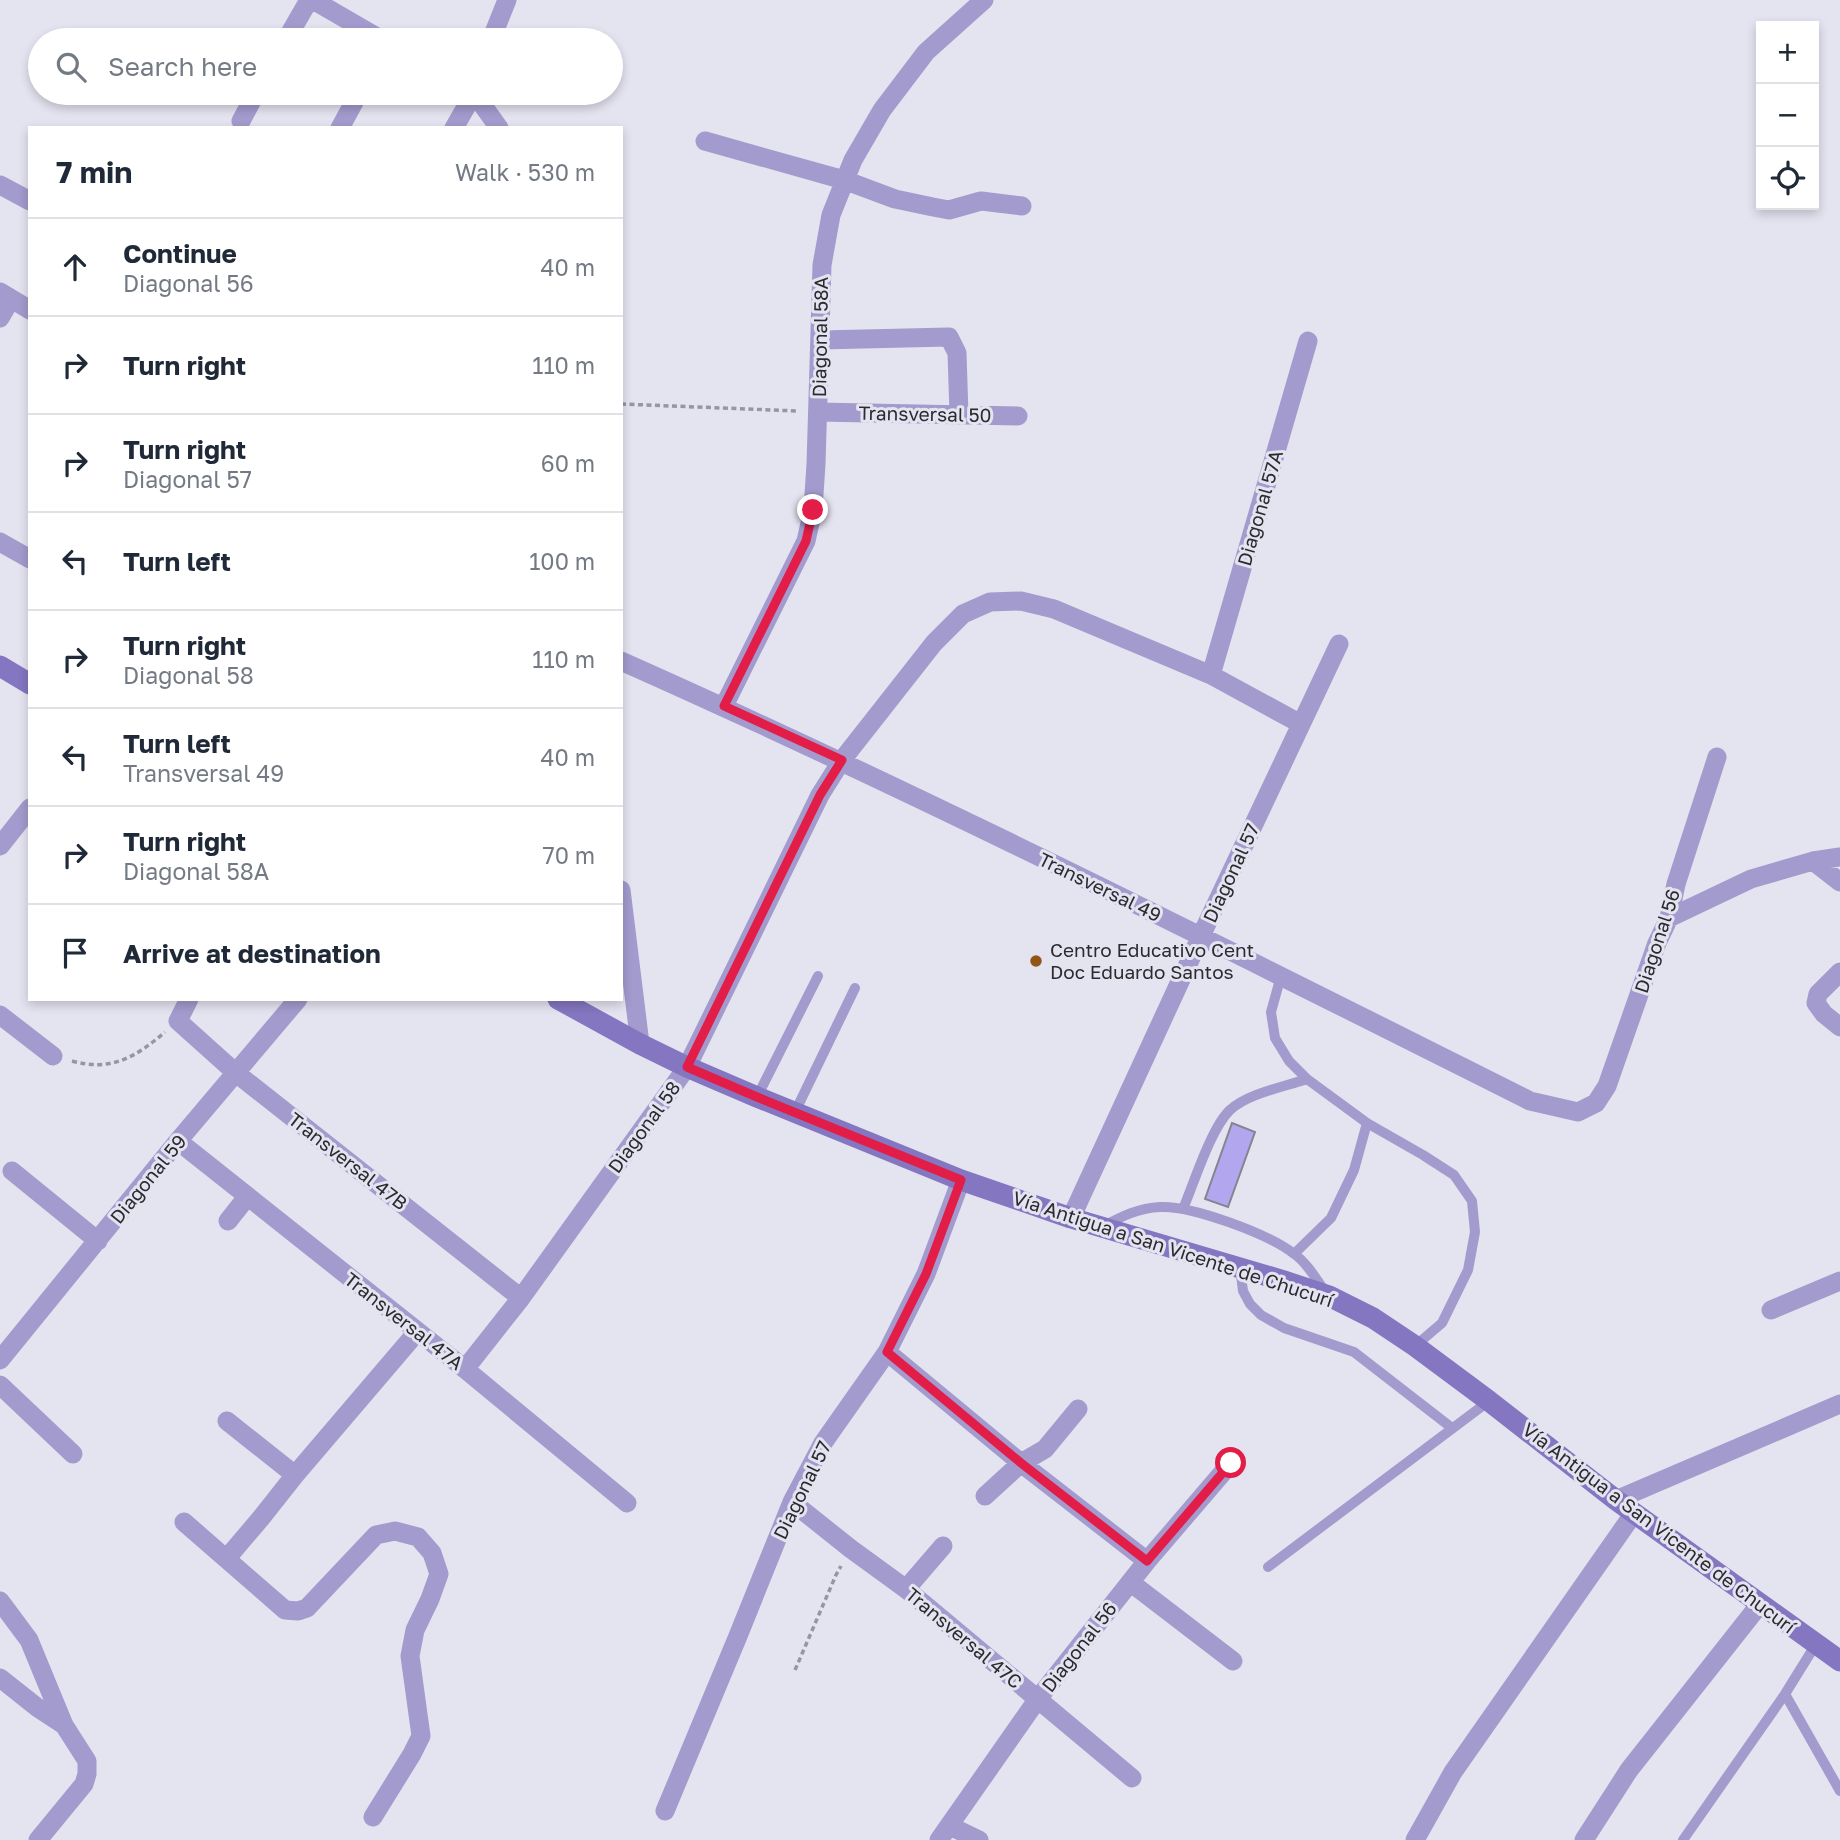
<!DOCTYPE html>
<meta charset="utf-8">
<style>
:root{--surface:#fff;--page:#f2f2f3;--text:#1f2937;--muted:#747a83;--line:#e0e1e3}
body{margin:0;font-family:"Golos Text",sans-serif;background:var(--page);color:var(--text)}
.controls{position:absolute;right:21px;top:21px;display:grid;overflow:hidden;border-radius:0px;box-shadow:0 4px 10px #0003}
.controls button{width:63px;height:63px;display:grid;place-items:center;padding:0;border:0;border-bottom:2px solid var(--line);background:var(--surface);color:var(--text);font:35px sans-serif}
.stop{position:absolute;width:21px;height:21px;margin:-16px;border:5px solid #e11d48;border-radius:50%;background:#fff}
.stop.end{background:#e11d48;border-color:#fff;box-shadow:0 2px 7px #0008}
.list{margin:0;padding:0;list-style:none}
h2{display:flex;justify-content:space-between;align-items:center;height:91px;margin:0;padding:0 28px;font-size:30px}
h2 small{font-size:23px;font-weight:400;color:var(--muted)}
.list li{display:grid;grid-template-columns:46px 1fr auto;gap:21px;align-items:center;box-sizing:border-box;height:98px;padding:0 28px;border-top:2px solid var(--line)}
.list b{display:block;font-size:26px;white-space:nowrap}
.list p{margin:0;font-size:23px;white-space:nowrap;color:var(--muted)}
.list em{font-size:23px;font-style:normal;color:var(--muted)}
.icon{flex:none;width:38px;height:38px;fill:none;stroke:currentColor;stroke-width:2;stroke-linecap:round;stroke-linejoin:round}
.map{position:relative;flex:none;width:1840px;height:1840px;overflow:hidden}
.search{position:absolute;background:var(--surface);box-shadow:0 4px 10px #0003;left:28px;top:28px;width:595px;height:77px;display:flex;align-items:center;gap:18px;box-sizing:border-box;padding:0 24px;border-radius:38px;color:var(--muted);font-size:26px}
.panel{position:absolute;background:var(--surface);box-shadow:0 4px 10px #0003;left:28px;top:126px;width:595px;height:875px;border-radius:0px}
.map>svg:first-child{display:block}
.building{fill:#b2a7ee;stroke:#858490;stroke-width:2}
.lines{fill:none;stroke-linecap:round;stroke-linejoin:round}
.path{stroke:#9796a0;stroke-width:3.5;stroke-dasharray:5 3.5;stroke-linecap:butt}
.lane{stroke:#a39bcd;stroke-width:10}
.street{stroke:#a39bcd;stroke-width:19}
.secondary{stroke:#8476c0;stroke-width:21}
.route{stroke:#e11d48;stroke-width:9}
.poi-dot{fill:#925518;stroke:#e4e3f0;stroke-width:2.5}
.labels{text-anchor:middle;stroke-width:6;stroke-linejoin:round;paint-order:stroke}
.street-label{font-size:19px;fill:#2b2a2f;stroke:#e4e3f0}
.poi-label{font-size:19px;fill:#2b2a2f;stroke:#e4e3f0;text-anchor:start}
</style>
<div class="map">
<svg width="1840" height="1840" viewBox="0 0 1840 1840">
<rect width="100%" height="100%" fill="#e4e3f0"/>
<path class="building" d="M1232,1123L1255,1132L1228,1207L1205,1199Z"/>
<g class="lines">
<path class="path" d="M621,404L798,411
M72,1061C111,1072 136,1057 165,1032
M795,1670L836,1575L841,1566"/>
<path class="lane" d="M1281,976L1271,1012L1275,1038L1289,1061L1307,1079L1367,1123L1423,1155L1454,1175L1472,1201L1475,1232L1468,1270L1442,1323L1415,1346
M757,1097L818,976
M795,1112L855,988
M1183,1209C1194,1183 1211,1128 1230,1110C1249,1093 1284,1087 1307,1079
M1104,1226C1122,1216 1139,1208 1160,1207C1191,1205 1268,1234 1293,1253C1306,1262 1315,1277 1324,1290
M1294,1254L1331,1218L1354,1170L1367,1123
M1240,1267L1243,1291L1250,1304L1261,1315L1284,1328L1354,1352L1452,1428
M1268,1567L1489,1401
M1785,1694L1840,1791
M1683,1840L1785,1694L1816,1644"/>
<path class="street" d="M313,0L382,40
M286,40L309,0
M491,40L507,0
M474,93L499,128
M241,121L256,93
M340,128L359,93
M454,128L474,93
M705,141L844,180L895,199L933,207L949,210L981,201L1022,206
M0,185L30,201
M0,292L30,310
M0,318L11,299
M820,340L949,337L957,353L959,414
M818,412L1018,416
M0,542L30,559
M621,661C929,798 1229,950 1530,1101L1578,1112L1596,1103L1607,1086L1657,943L1669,918L1676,884L1717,757
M1211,675L1308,341
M724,706L806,541L813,510L816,464L822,265L831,215L853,160L882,110L926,52L984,0
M0,846L30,808
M1813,861L1840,882
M621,890L640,1044
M1669,918L1751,879L1813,861L1840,857
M1840,972L1818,994L1816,1003L1824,1014L1840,1027
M189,999L178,1021L236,1073L521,1298
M0,1015L53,1056
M178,1141L465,1369L627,1503
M12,1171L98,1241
M1071,1218L1201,936L1339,644
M228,1221L247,1197
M1771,1310L1840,1281
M887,1352L1021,1463L1147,1561
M0,1360L178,1141L298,999
M465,1369L521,1298L687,1067L820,795L842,760L934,643L963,614L990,602L1021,601L1054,609L1211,675L1301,724
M0,1385L73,1454
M227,1421L295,1475
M985,1496L1021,1463L1045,1449L1078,1409
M1616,1500L1840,1404
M792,1502L851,1549L906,1589L1132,1778
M184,1522L285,1610L298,1611L307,1608L376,1535L395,1531L418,1537L432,1553L439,1574L430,1599L415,1630L410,1656L421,1736L412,1754L373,1817
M227,1558L261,1518L295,1475L417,1332
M1130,1582L1233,1661
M906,1589L943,1546
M0,1601L29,1640L64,1725L87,1761V1774L84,1784L38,1840
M0,1678L38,1708L64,1725
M665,1811L738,1636L792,1502L823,1443L887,1352L926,1274L961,1180
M950,1826L979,1840
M939,1840L1037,1700L1147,1561L1231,1463
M1415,1840L1453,1772L1634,1513
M1584,1840L1629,1770L1760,1604"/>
<path class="secondary" d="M0,666L30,684
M558,999L640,1044L687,1067L757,1097L961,1180L1071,1218L1281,1280L1329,1296L1373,1318L1415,1346L1489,1401L1616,1500L1840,1661"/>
</g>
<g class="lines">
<path class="route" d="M813,510L806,541L724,706L842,760L820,795L687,1067L757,1097L961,1180L926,1274L887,1352L1021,1463L1147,1561L1231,1463"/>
</g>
<circle class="poi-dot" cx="1036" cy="961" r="7"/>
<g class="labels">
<g class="street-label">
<text transform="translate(820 337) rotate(-89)" y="7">Diagonal 58A</text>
<text transform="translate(925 414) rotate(1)" y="7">Transversal 50</text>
<text transform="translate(1260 508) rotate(-74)" y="7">Diagonal 57A</text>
<text transform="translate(1231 873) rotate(-65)" y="7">Diagonal 57</text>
<text transform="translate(1100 887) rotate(26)" y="7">Transversal 49</text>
<text transform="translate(1657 941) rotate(-72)" y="7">Diagonal 56</text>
<text transform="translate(644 1127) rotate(-54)" y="7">Diagonal 58</text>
<text transform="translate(348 1161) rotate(38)" y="7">Transversal 47B</text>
<text transform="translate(148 1179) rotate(-51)" y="7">Diagonal 59</text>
<text transform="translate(1173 1249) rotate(18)" y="7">Vía Antigua a San Vicente de Chucurí</text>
<text transform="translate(404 1321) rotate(38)" y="7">Transversal 47A</text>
<text transform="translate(802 1490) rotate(-64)" y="7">Diagonal 57</text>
<text transform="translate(1659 1528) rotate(37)" y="7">Vía Antigua a San Vicente de Chucurí</text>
<text transform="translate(964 1638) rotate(40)" y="7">Transversal 47C</text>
<text transform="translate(1079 1647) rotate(-52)" y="7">Diagonal 56</text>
</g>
<g class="poi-label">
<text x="1050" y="957">Centro Educativo Cent<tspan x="1050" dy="22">Doc Eduardo Santos</tspan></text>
</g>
</g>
</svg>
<div class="controls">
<button>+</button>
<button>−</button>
<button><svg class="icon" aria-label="locate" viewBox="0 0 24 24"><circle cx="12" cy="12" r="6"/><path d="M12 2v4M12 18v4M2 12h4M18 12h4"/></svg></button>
</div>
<div class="stop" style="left:1231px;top:1463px"></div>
<div class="stop end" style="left:813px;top:510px"></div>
<div class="search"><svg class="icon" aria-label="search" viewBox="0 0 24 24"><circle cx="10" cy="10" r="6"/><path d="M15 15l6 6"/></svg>Search here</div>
<section class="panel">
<h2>7 min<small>Walk · 530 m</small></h2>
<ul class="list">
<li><svg class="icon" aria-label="ahead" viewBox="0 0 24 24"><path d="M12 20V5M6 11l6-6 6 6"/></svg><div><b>Continue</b><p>Diagonal 56</p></div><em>40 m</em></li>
<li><svg class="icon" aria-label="right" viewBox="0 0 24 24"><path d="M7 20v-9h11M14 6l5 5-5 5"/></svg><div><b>Turn right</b></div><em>110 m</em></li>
<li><svg class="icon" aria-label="right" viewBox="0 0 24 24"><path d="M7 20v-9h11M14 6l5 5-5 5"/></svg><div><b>Turn right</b><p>Diagonal 57</p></div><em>60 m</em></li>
<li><svg class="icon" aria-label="left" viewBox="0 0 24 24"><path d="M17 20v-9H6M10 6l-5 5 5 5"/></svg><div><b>Turn left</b></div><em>100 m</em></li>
<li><svg class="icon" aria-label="right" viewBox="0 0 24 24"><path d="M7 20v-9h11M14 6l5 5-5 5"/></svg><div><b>Turn right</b><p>Diagonal 58</p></div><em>110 m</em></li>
<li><svg class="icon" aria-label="left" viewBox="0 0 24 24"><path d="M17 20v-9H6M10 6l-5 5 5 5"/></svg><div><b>Turn left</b><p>Transversal 49</p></div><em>40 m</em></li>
<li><svg class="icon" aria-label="right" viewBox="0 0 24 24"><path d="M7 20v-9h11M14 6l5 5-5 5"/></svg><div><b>Turn right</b><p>Diagonal 58A</p></div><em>70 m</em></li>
<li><svg class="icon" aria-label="arrive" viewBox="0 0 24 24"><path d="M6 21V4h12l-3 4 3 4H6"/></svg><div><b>Arrive at destination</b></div></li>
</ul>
</section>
</div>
